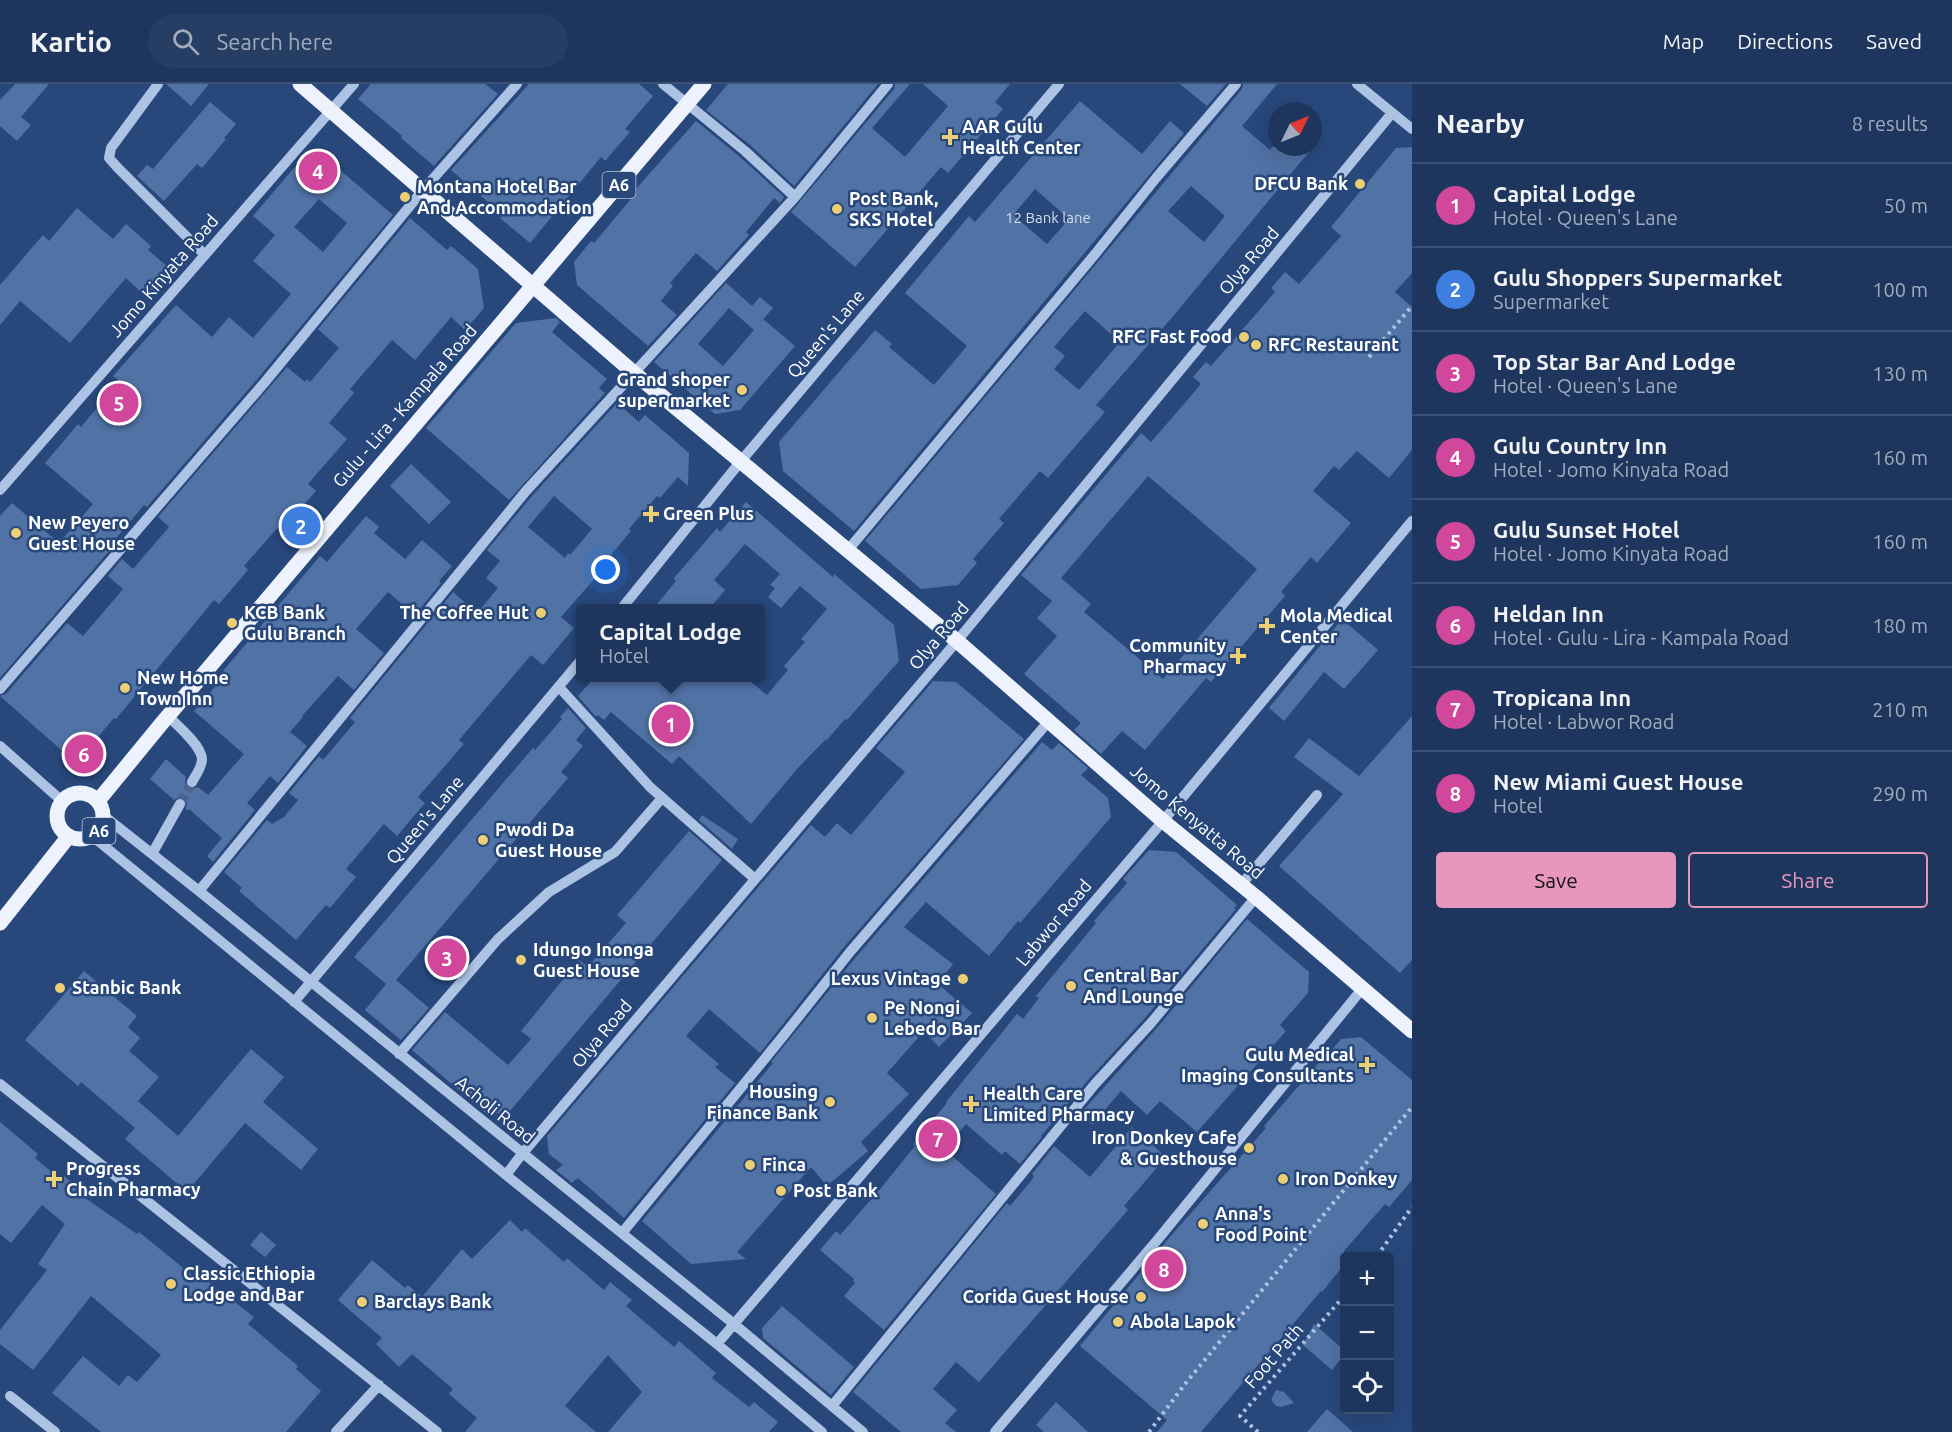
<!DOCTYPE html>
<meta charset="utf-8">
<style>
:root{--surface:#1e365d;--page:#263e63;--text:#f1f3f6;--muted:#a1abbc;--line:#3c5072;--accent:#e797bd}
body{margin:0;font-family:Ubuntu,sans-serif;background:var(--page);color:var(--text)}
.controls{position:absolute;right:18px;bottom:18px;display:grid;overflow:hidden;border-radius:6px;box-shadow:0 6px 24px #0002}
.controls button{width:54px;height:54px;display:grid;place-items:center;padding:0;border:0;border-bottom:2px solid var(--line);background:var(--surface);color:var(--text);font:30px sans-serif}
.compass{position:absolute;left:1268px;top:18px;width:54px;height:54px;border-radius:50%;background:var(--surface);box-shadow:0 6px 24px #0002;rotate:47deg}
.you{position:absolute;left:606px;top:486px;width:21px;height:21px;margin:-15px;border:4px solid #fff;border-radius:50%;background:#1a73e8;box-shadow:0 0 0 9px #1a73e833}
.badge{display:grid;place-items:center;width:39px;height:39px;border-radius:50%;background:var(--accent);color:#fff;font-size:20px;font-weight:700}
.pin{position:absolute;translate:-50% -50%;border:3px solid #fff;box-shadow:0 2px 6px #0006}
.popup{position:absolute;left:576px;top:520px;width:189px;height:78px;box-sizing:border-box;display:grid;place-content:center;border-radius:6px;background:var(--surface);filter:drop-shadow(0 2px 4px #0005);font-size:20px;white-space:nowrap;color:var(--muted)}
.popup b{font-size:22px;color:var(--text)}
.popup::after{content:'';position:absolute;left:50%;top:100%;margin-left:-12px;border:12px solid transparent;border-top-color:var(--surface)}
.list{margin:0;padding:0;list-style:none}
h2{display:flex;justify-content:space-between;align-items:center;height:78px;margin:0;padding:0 24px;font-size:26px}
h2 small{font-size:20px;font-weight:400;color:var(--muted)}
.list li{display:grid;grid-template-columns:39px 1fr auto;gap:18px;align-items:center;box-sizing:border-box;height:84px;padding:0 24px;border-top:2px solid var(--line)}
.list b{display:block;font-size:22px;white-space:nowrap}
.list p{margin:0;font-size:20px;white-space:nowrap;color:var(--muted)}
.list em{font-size:20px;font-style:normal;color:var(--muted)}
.actions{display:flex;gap:12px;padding:18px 24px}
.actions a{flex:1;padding:14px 0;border:2px solid var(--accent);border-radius:6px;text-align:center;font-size:21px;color:var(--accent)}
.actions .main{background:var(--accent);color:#111}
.icon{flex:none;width:33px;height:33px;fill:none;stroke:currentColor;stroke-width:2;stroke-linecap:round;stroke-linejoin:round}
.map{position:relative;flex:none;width:1412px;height:1348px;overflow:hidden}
header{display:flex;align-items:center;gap:36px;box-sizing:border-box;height:84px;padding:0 30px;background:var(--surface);border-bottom:2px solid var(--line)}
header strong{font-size:28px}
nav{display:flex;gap:33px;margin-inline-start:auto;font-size:21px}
.search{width:420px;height:54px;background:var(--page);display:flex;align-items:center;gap:15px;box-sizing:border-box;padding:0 21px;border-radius:33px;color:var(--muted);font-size:22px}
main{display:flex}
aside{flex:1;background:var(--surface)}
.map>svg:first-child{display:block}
.building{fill:#5172a5;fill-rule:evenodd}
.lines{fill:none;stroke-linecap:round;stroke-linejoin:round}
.minor-tunnel{stroke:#486390;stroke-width:10;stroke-dasharray:10 5;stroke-linecap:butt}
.path{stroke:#adc3e4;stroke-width:4;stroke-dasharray:3 4.5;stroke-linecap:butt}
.minor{stroke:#adc3e4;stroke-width:10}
.major{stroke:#edf2fc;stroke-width:15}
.poi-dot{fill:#eccf74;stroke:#28487c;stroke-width:2}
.labels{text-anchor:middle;stroke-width:5;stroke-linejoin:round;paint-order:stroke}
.number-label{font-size:15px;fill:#d4dce8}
.shield{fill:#28487c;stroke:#bec8d8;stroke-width:1.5}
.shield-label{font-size:16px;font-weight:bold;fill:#fff}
.poi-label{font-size:18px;font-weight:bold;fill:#fff;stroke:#28487c;text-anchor:start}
.street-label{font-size:18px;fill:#fff;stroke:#28487c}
</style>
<header>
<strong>Kartio</strong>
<div class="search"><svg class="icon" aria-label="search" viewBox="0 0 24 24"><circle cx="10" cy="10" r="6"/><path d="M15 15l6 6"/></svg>Search here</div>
<nav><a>Map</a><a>Directions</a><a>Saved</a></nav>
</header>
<main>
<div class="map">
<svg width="1412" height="1348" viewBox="0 0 1412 1348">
<rect width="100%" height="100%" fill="#28487c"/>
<path class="building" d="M15,0H49L21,33L31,41L17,57L0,42V16Z
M166,0H209L191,22Z
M371,0H485L498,10L434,82L401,54L402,52L358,15Z
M529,0H639L653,12L625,45L630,48L605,77L601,73L530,159L500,134L503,131L451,86Z
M728,0H878L794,102L750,61L706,26Z
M895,0H910L872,44L905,73L948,22L923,0H1010L995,18L1003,25L948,89L941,83L855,183L791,128L894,5Z
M1180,0H1226L1207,22Z
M1243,0H1277L1242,42L1270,66L1272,63H1313L1175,230L1096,321L1105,328L1048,394L1040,387L999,435L1004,439L973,475L977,479L958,501L921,505L865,457L1242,5ZM1191,102L1225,132L1204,158L1168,127ZM1085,227L1120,258L1079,306L1054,285L1065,272L1054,263Z
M1080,17L1142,70L1170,37L1184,49L854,447L783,387L779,358L875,246L892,260L889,263L934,301L967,262L905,209L969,132L975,138ZM1035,105L1069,135L1047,160L1013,131Z
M210,18L236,40L224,54L226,55L202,84L197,80L164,117L137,92L147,81L153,85Z
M696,37L740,73L784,113L780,119L774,114L746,148L749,151L717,187L696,169L670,199L673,202L661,217L677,231L648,262L577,201L574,178L591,157L594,159L637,108L635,106Z
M1412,63V189L1395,208L1412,223V366L1389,394L1357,367L1339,386L1334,382L1313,407L1351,439L1317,479L1311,473L1281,508L1285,512L1211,598L1206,594L1145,666L1122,647L1101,670L1074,646L1081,639L1024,590L1057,552L1037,534L1052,517L1021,491L1141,349L1151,358L1171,335L1201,300L1193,293L1206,278L1211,282L1275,208L1271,204L1285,188L1299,200L1319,177L1341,152L1331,143L1396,64ZM1148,392L1257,485L1163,595L1084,528L1091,520L1061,494Z
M321,70L393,131L259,293L147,423L144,421L108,464L110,466L0,594V432L12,419L59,459L93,420L45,379L78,340L81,343L119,297L113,292L176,221L212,253L229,233L253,254L291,210L253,177L275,151L253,132L305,71ZM319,115L347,139L323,168L294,143Z
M77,124L113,155L126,140L151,162L148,166L174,188L152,214L144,207L142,209L126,194L70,259L20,217L0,241V201L43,151L49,157Z
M410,134L447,166L451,162L478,185L484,224L465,246L451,233L415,276L392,256L350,305L354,309L329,339L347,355L308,400L316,407L290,437L286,434L244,482L248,486L219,520L214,516L116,635L114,634L76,679L0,612L6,610L67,539L83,552L123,505L108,492L122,475L133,485L169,443L158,433L287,283L305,298L307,295L310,298L339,264L318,245Z
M726,199L752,222L760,213L773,224L760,239L763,235L795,262L740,326L715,330L654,278ZM729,224L754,246L723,282L698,260Z
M556,234L560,238L552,248L607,295L599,304L605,309L509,416L426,344L516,239Z
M617,319L639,338L645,331L689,369L688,402L678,393L660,414L657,412L629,445L631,447L594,491L596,493L561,533L574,544L543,581L531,571L459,656L464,660L418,713L425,719L397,752L384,740L346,785L356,793L330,824L326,821L296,856L239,807L242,804L224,788L267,736L272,740L284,733L298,716L289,709L319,672L323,676L355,638L350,634L453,508L477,529L498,504L486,494L500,477L487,466L532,412ZM554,412L592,445L570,471L568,469L565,474L528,443Z
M411,380L451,418L429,440L390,402Z
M746,418L833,493L834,490L894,541L899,577L847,636L845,635L826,657L825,656L797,685L751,740L679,672L672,680L611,628L604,636L598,631L596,633L578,612L594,594H746L767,611L788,586L784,582L805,558L801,555L827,525L800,502L781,524L768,513L775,504L770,501L780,490L745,460L714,496L725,506L709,525H653L676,497L674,494L717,444L720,448Z
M366,432L379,443L374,449L405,475L422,456L452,482L439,497L441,499L415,531L388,508L356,545L384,569L354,606L338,592L302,632L303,633L290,648L307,662L278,699L270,692L247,719L255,726L213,778L207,772L222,754L189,725L187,727L186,725L187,719L184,714L179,713L174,716L150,695L166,675L186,693L185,699L188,704L193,705L198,703L208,711L244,670L194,627L226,590L223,587L320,472L327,478Z
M1342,535L1378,566L1344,605L1324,588L1284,637L1269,624Z
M933,597L956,598L1024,655L844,863L760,969L709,925L686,952L719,980L715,983L735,999L624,1134L578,1094L572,1099L556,1086L563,1081L549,1070L547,1052L811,741L825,753L837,739L851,751L905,688L876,664Z
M568,624L586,644L576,656L583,662L561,688L568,694L396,896L429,924L401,956L365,926L386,900L354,873L533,664L535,666L562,635L560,633Z
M1412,632V876L1400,889L1279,782L1343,710L1294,673L1309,654L1359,692Z
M1042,658L1052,666L1059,659L1088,684L1081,691L1108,714L1111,733L1020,839L1018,837L989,872L926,818L904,843L953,880L938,900L972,929L939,963L924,947L887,989L909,1010L861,1058L868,1067L827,1102L811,1083L737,1168L746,1175L691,1180L642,1137L773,979L771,978L856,873Z
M702,731L738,755L732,765L699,736Z
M689,747L722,776L510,1027L488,1031L412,966L445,928L508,981L531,955L521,947L579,876L588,883L626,839L617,831Z
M1149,766L1176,768L1237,821L1234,824L1236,825L1145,934L1089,995L1041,1052L1042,1053L1020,1080L1005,1067L1002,1071L966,1040L944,1065L996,1110L884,1246L844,1212L855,1199L853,1196L854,1195L820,1166L836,1147L840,1151L881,1104L915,1062L913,1060L947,1019L946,1018L1017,930L1023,935L1039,914L1036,912L1096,839L1094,837L1127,799L1123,795Z
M1247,835L1309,888L1308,909L1280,941L1286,947L1197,1048L1160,1017L1147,1031L1121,1007L1092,1041L1080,1030L1157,944Z
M84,887L137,932L128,943L140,954L129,967L159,993L138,1017L178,1052L251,965L284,993L263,1018L318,1065L301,1086L245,1039L187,1108L125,1055L135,1044L81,998L78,1002L25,956Z
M1361,953L1412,996V1096L1389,1123L1385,1120L1344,1167V1181L1322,1208L1321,1207L1201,1348H1157L1167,1336L1080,1262L1169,1154L1266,1044L1264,1042L1322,975L1323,977L1341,955Z
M0,1038L38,1070L35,1074L59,1094L63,1091L78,1104L75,1107L137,1150L139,1148L193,1192L197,1188L234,1220L235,1218L254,1233L248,1240L298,1282L296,1285L321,1307L286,1348H101L52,1309L83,1272L119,1302L128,1291L137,1298L161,1271L91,1212L33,1286L0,1260V1246L47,1186L38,1180L65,1140L42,1121L11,1159L0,1150Z
M1132,1043L1166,1073L1124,1122L1128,1126L979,1298L956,1278L933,1305L957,1326L945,1339L956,1348H901L853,1308L1007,1119L1010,1122L1031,1097L1034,1092L1032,1090L1054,1062L1090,1093Z
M510,1136L522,1148L525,1144L564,1178L567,1174L604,1206L610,1198L632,1216L626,1222L674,1263L679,1257L716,1289L712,1294L749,1323L754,1318L778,1338L769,1348H608L642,1308L608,1271L565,1322L596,1348H465L477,1334L449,1310L453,1305L412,1270L399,1283L376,1260L382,1254L338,1216L372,1176L405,1204L408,1201L422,1213L462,1165L472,1175Z
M261,1148L276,1161L265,1173L250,1161Z
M782,1222L854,1283L831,1311L763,1254L762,1244Z
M1314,1240L1344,1266V1271L1332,1286L1303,1261Z
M1276,1306L1284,1308L1294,1319L1281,1323L1276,1322L1271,1316Z
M1056,1318L1088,1348H1044L1036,1341Z
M1327,1325L1353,1348H1307Z"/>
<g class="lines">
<path class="minor-tunnel" d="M180,720L192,698"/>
<path class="path" d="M1369,273L1412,222
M1377,1172L1412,1123
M1149,1348L1185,1300L1412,1023
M1258,1348L1240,1332L1344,1212"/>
<path class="minor" d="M158,0L111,64L109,74L117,83L204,170
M663,0L745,67L795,113
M1357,0L1412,45
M0,406L354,0
M848,466L1096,169L1156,94L1236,0
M622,524L741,377L1059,0
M559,603L650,703L755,795
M0,605L265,298L423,106L517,0
M168,632C177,641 201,661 202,675C202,683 196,691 192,698
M0,662L62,717
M104,732L199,807L734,1240L863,1348
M92,752L506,1091L717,1260L822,1348
M152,770L180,720
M1241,801L1317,711
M199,807L526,407L795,113L888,0
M294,918L581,576
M399,970L498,855L549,808L615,768L662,714
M0,1000L437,1348
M506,1091L522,1070L957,557L1392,29
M622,1149L780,956L850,868L1049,637
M717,1260L1163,737L1412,437
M10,1312L55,1348
M832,1322L1095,1000L1151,939L1256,813
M336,1348L379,1301
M995,1348L1159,1154L1362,905"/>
<path class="major" d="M300,0L634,289L957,557L1163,737L1256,813L1412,947
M57 732a23 23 0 1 1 46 0a23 23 0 1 1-46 0Z
M98,717L162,639L704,0
M0,839L69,752"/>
</g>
<g class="poi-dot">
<path d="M947 44h6v6h6v6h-6v6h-6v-6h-6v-6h6z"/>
<circle cx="1360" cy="100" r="6"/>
<circle cx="405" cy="113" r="6"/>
<circle cx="837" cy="125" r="6"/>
<circle cx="1244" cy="253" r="6"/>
<circle cx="1256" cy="261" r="6"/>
<circle cx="742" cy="306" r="6"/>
<path d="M648 421h6v6h6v6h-6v6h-6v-6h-6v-6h6z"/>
<circle cx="16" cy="449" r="6"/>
<circle cx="541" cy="529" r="6"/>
<circle cx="232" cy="539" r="6"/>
<path d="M1264 533h6v6h6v6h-6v6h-6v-6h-6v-6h6z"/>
<path d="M1235 563h6v6h6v6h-6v6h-6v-6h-6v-6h6z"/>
<circle cx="125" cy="604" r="6"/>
<circle cx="483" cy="756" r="6"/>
<circle cx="521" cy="876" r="6"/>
<circle cx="963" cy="895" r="6"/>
<circle cx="1071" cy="902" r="6"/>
<circle cx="60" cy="904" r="6"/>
<circle cx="872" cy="934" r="6"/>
<path d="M1364 972h6v6h6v6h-6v6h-6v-6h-6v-6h6z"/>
<circle cx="830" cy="1018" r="6"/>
<path d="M968 1011h6v6h6v6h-6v6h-6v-6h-6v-6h6z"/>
<circle cx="1249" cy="1064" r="6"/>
<circle cx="750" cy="1081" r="6"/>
<path d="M51 1086h6v6h6v6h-6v6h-6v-6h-6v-6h6z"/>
<circle cx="1283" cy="1095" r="6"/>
<circle cx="781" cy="1107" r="6"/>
<circle cx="1203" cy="1140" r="6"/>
<circle cx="171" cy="1200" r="6"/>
<circle cx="1141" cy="1213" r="6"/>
<circle cx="362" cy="1218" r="6"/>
<circle cx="1118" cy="1238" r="6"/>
</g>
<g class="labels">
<g class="number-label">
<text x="1048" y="139">12 Bank lane</text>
</g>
<g class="shield">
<rect x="602.5" y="88" width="33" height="26" rx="4.5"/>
<rect x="82.5" y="734" width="33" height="26" rx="4.5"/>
</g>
<g class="shield-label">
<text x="619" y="107">A6</text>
<text x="99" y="753">A6</text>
</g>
<g class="poi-label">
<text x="962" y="49">AAR Gulu<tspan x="962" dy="21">Health Center</tspan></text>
<text x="1348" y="106" text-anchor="end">DFCU Bank</text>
<text x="417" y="109">Montana Hotel Bar<tspan x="417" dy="21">And Accommodation</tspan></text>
<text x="849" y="121">Post Bank,<tspan x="849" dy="21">SKS Hotel</tspan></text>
<text x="1232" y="259" text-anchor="end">RFC Fast Food</text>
<text x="1268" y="267">RFC Restaurant</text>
<text x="730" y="302" text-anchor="end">Grand shoper<tspan x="730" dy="21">super market</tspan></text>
<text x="663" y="436">Green Plus</text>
<text x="28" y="445">New Peyero<tspan x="28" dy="21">Guest House</tspan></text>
<text x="244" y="535">KCB Bank<tspan x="244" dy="21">Gulu Branch</tspan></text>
<text x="529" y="535" text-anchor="end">The Coffee Hut</text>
<text x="1280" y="538">Mola Medical<tspan x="1280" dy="21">Center</tspan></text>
<text x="1226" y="568" text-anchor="end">Community<tspan x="1226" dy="21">Pharmacy</tspan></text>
<text x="137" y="600">New Home<tspan x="137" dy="21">Town Inn</tspan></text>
<text x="495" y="752">Pwodi Da<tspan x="495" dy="21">Guest House</tspan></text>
<text x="533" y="872">Idungo Inonga<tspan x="533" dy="21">Guest House</tspan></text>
<text x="1083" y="898">Central Bar<tspan x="1083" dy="21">And Lounge</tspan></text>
<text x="951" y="901" text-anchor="end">Lexus Vintage</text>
<text x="72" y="910">Stanbic Bank</text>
<text x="884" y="930">Pe Nongi<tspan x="884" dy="21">Lebedo Bar</tspan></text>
<text x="1354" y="977" text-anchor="end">Gulu Medical<tspan x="1354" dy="21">Imaging Consultants</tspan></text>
<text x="818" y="1014" text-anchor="end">Housing<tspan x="818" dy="21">Finance Bank</tspan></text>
<text x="983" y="1016">Health Care<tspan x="983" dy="21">Limited Pharmacy</tspan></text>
<text x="1237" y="1060" text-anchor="end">Iron Donkey Cafe<tspan x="1237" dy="21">&amp; Guesthouse</tspan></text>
<text x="762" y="1087">Finca</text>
<text x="66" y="1091">Progress<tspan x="66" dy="21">Chain Pharmacy</tspan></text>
<text x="1295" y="1101">Iron Donkey</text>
<text x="793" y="1113">Post Bank</text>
<text x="1215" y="1136">Anna's<tspan x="1215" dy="21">Food Point</tspan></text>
<text x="183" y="1196">Classic Ethiopia<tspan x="183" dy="21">Lodge and Bar</tspan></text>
<text x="1129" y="1219" text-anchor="end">Corida Guest House</text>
<text x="374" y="1224">Barclays Bank</text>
<text x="1130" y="1244">Abola Lapok</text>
</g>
<g class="street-label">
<text transform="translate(1249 177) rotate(-50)" y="6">Olya Road</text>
<text transform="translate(164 192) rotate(-49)" y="6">Jomo Kinyata Road</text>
<text transform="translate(826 250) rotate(-50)" y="6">Queen's Lane</text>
<text transform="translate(405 322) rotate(-49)" y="6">Gulu - Lira - Kampala Road</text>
<text transform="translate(939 552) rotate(-50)" y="6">Olya Road</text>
<text transform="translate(425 736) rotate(-50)" y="6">Queen's Lane</text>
<text transform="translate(1197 738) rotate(40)" y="6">Jomo Kenyatta Road</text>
<text transform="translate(1054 839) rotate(-50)" y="6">Labwor Road</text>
<text transform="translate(602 950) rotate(-50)" y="6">Olya Road</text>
<text transform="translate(495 1026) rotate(39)" y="6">Acholi Road</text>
<text transform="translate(1274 1272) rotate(-49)" y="6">Foot Path</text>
</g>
</g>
</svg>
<div class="controls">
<button>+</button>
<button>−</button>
<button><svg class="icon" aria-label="locate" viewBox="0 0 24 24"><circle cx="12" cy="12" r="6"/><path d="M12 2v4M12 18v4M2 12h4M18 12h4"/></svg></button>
</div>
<svg class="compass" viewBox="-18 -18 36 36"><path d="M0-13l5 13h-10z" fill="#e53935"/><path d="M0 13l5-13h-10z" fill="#a1abbc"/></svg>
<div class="you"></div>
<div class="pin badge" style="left:671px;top:640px;background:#d1479c">1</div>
<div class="popup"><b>Capital Lodge</b>Hotel</div>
<div class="pin badge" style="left:301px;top:442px;background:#3f7fe0">2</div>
<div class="pin badge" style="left:447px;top:874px;background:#d1479c">3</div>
<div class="pin badge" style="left:318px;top:87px;background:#d1479c">4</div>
<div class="pin badge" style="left:119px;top:319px;background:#d1479c">5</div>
<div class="pin badge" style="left:84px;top:670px;background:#d1479c">6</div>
<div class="pin badge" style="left:938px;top:1055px;background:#d1479c">7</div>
<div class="pin badge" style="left:1164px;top:1185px;background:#d1479c">8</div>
</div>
<aside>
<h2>Nearby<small>8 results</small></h2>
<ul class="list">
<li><span class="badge" style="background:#d1479c">1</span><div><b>Capital Lodge</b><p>Hotel · Queen's Lane</p></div><em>50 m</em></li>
<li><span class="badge" style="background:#3f7fe0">2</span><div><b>Gulu Shoppers Supermarket</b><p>Supermarket</p></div><em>100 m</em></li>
<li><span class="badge" style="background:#d1479c">3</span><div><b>Top Star Bar And Lodge</b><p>Hotel · Queen's Lane</p></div><em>130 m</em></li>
<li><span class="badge" style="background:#d1479c">4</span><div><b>Gulu Country Inn</b><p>Hotel · Jomo Kinyata Road</p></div><em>160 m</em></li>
<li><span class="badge" style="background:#d1479c">5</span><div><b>Gulu Sunset Hotel</b><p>Hotel · Jomo Kinyata Road</p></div><em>160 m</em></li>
<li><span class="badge" style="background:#d1479c">6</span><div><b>Heldan Inn</b><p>Hotel · Gulu - Lira - Kampala Road</p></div><em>180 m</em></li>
<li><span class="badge" style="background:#d1479c">7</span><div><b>Tropicana Inn</b><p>Hotel · Labwor Road</p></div><em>210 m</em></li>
<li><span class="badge" style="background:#d1479c">8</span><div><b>New Miami Guest House</b><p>Hotel</p></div><em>290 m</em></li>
</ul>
<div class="actions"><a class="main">Save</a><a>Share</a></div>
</aside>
</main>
